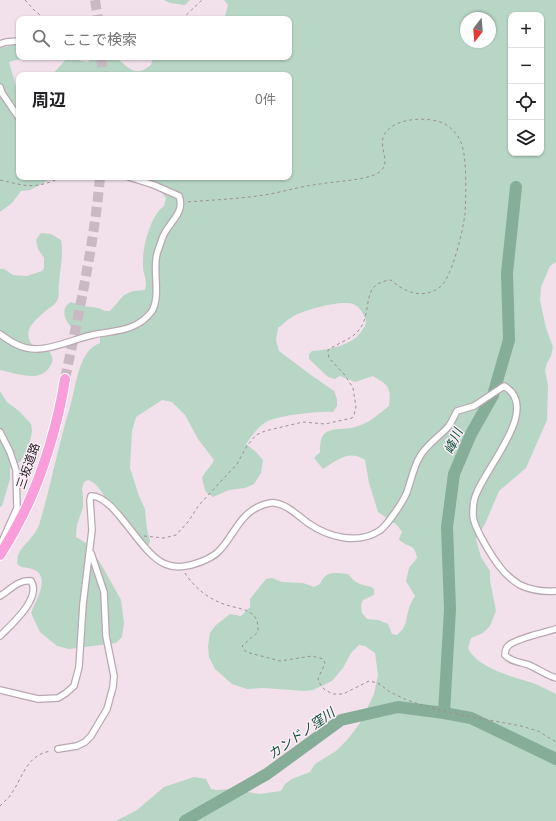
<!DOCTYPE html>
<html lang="ja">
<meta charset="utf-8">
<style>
:root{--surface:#fff;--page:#f2f2f2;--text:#202124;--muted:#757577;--line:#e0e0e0}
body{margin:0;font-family:Inter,"Noto Sans JP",sans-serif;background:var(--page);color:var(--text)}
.controls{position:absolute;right:12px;top:12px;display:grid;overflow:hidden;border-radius:8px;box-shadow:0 1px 3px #0004}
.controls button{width:36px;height:36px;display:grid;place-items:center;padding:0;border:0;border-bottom:1px solid var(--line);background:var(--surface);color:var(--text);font:20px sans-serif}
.compass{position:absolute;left:460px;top:12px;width:36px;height:36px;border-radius:50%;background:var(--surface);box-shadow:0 1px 3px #0004;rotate:196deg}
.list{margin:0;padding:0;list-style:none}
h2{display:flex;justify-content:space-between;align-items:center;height:52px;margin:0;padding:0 16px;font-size:17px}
h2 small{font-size:13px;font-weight:400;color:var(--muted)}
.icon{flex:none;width:22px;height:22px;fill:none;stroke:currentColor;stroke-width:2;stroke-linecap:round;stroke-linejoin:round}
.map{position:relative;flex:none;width:556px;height:821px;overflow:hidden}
.search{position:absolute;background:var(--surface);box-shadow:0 1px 3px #0004;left:16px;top:16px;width:276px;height:44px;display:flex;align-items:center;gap:10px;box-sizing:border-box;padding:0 14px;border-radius:8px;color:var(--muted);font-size:15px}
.panel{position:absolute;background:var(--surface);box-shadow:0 1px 3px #0004;left:16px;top:72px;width:276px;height:108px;border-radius:8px}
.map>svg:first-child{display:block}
.green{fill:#b8d6c5;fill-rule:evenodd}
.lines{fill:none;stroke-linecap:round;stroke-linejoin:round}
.river{stroke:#86ad98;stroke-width:12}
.motorway-tunnel{stroke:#c9b9c3;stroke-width:10;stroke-dasharray:10 5;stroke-linecap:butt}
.minor-casing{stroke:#b9a7b2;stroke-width:8}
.motorway-casing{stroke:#fff;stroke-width:12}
.path{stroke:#9c8e97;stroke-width:1;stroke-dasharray:3 3;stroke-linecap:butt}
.minor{stroke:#fff;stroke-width:5.5}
.motorway{stroke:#f99ddb;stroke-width:10}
.labels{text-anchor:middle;stroke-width:3;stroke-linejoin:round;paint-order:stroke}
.street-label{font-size:12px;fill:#241d22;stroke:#fdeef7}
.water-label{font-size:13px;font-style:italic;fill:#065034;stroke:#fdeef7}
</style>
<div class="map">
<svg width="556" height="821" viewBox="0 0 556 821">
<rect width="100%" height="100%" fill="#f2e0eb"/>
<path class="green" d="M164,0H190L185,5L170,3Z
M224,0H556V262L550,266L541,287L540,300L546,328L553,347L551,356L547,363L545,370L548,386L547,420L526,468L499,491L485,524L476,539L481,557L490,571V581L496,611L490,626L483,633L471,638L468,648C477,668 513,677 533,683C541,686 548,690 556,694V821H116L137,810L164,787L194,777L206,779L211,789L217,790L232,789L259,794L281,791L285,784L292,779L310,772L315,764L336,751L348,739L360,723L374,694L378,675L375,653L365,646L359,645L351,653L343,668L332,681L313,690L304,691L264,688L247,689L232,684L215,669L209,657L208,646L210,633L216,625L230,614L241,616L250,607V599L266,579L272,578L282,582L303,583L314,587L320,584C326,570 335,573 348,574C351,577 354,581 358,583C363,586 370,585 374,589V595L363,600L361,605L362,613L367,619L378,620L388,624L392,634L397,635C408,626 405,621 409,608C410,604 413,600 415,596L406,581L409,568L417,558C414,541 407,549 399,539L402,532L397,525L378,512L369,483L365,460C349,449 337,460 323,469L314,458L320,452C320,446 320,438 324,434C331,427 346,430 355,427C368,424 379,414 389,406C391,386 389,386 373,376L355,382L340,376L335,379L328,377L309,359V354L312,351C328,350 355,345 363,329C365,327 366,323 366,320C363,313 360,307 353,304C341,300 303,310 292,317C287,320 282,325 278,328L276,340L279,351L311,375L334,391L337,399V406L333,412C316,411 286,415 270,420C260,424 252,435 246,444L256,452L263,460L261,473L254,484L245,488L229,490L213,497L207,493L205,490L202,478C205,471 211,467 214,460L198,439L185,415L172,402L162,400L136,417L132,431L130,468L139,496L145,509L147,529L150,541L149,545H146C132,536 126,531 116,518C107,506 103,485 88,480L84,482L82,489L83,497V507L77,525L76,537L86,543L101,564L121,600L124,623L122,637L116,643L69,649L57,646L40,632L31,613C36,600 52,576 32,569C27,567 22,569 17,564C18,562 17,558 18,555C23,544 35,537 39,525C51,486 58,446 70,407C76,388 78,350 100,343V337C95,336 82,335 78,333C68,327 57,310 71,302L82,306L99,308L105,311H110L124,295L133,291L145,290C148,279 143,275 143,266C142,248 150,216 164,206L166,198L158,188L124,177H289V75H52L67,58L88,62L91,57H115C129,66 133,79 151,65L153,57H289V19H224L228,5ZM511,15H541V153H511ZM466,18H490V42H466Z
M19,44V57H27L9,62L17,90L19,92V177H55L30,190L21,191L12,203L0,212V48Z
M41,233L51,234L61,240C64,254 60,268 59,283C58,289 60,295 57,301C55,304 51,307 48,309C32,323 19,332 37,351H49C53,357 54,361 49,368C38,383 16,373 0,370V269H4L13,275L27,276L42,271L44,268V258L38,249L36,240Z
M0,391L7,402L19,411L31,424L32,431L29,447L20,462L10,468V479L2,506L0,507Z"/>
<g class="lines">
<path class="river" d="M444,713L450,609L447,527L454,474L471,434L493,395L509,340L507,273L516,187
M185,821L267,774L341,720L398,707L444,713L471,718L556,759"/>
<path class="motorway-tunnel" d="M95,0L98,19
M101,57L103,75
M65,379C79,312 94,245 100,177"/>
<defs>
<path id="minor" d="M0,44L6,42L19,41
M0,87L2,93L19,118
M0,334C11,342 21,349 36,349C55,349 74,339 92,335C104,332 119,332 131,327C139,324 147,318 152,311C160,298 154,275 156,260C156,253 160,246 162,239C166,224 186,214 179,196L154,185L129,177
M0,432L10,452L16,470L17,508L0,546
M0,596C10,590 19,579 31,581C42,598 11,625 0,636
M556,629C546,632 514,639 508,646C505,649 505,652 505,655C511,662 521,662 529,665C538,669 546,675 556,678
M0,690L38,699L58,698L66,693L74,686L79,667L83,604L92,530L90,500L91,496C115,495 140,554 165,564C174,568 183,567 191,565C202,562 213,558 220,550C233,536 240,515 258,507C262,505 271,502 275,503C288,505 298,516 308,523C328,537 357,545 379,531C384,528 388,522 391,518C397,510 403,502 407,492C411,481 413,469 419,458C425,446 439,437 448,427C452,422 454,416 457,411L474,406L504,386C544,409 479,473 474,501C473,505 473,511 473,516C474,528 492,557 500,567C505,574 512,580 520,585C531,590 544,592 556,591
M58,749L77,746L85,742L91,736L107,709L113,687L114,676L106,636L104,592L91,553"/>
<path id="motorway" d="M0,555C10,539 19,523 27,506C44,470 59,419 65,379"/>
</defs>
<use href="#minor" class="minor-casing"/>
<use href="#motorway" class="motorway-casing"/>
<path class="path" d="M25,0L35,11L45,19
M182,19L202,0
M0,180C30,187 34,189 63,177
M144,536L164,538L176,535L188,522L199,505L237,464L247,446L256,435L265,431L303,422L325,424L352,418L354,415L356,407L353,388L344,374L329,358L328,353V350C338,343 352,339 359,330C374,311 359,283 391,280C404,292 423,300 440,287C452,278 463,230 465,214C466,196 467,161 462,145C459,136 453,129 445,124C430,116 393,117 384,135C377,149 396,166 374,175C358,181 337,181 320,184C302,186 283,192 264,195C238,199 212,200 186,202
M185,573C193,586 206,597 221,603C236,610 260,606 258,632L242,646L246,652L280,661L312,656L323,659L325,663L318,679L320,684L325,690L333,694H343L369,681L378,683L390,692L407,700L428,707L462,715L521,726L538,731L556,742
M0,806C3,803 6,800 9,797C23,779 25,755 51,751"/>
<use href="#minor" class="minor"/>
<use href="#motorway" class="motorway"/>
</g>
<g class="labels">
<g class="street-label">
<text transform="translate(28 466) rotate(-71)" y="4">三坂道路</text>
</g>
<g class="water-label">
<text transform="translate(453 441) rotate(-66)" y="5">峰川</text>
<text transform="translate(301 733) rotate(-35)" y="5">カンドノ窪川</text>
</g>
</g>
</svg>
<div class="controls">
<button>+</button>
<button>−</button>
<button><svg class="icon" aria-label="locate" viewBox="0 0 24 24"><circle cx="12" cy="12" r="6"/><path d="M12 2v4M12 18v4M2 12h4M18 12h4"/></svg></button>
<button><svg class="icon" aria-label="layers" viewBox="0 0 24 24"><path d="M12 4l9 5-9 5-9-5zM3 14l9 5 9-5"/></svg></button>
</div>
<svg class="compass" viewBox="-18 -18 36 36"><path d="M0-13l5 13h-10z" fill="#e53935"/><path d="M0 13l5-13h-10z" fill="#757577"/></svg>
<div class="search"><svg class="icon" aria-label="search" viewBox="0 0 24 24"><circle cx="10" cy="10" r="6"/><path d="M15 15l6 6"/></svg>ここで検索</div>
<section class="panel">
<h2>周辺<small>0件</small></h2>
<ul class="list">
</ul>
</section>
</div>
